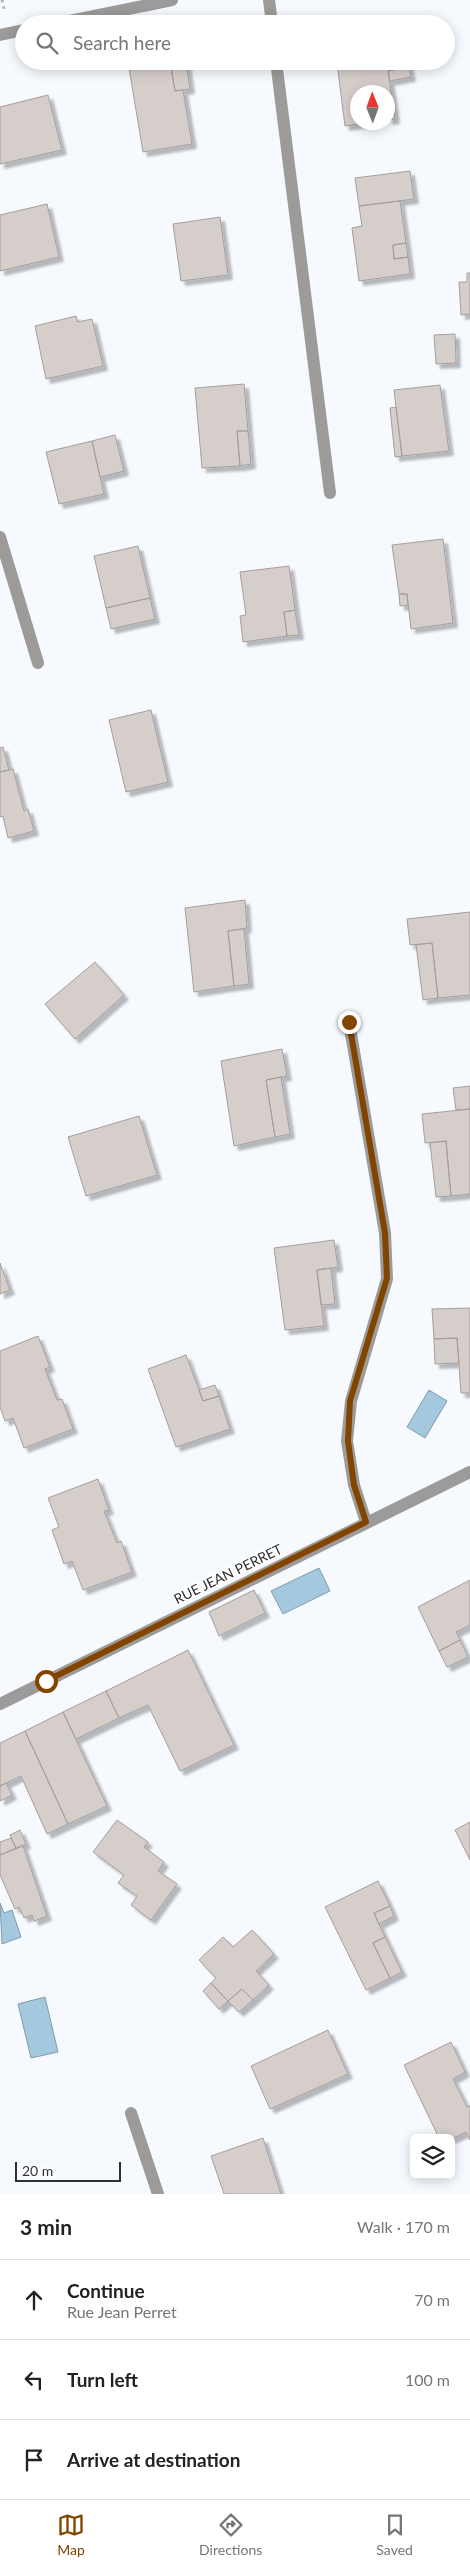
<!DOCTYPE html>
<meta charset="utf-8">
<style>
:root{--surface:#fff;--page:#f2f2f2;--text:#222;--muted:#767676;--line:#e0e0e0;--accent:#824500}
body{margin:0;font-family:Lato,sans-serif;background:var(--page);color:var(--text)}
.controls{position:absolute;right:15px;bottom:15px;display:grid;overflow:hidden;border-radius:8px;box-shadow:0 2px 12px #0003}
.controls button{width:45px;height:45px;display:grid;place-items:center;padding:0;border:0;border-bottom:1px solid var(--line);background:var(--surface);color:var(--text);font:25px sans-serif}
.compass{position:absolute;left:350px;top:85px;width:45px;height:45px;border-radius:50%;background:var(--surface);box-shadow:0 2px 12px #0003;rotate:359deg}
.scale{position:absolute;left:15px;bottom:12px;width:106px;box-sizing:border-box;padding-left:5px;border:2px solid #2f3133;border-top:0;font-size:14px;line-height:18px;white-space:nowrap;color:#2f3133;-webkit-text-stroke:4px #fff;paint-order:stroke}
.stop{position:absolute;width:15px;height:15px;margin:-11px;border:4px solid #824500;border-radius:50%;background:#fff}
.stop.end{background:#824500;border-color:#fff;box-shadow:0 1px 5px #0008}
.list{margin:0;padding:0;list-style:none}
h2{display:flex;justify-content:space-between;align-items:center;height:65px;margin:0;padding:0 20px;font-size:21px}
h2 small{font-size:16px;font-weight:400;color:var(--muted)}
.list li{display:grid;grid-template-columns:32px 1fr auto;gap:15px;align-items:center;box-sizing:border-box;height:80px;padding:0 20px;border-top:1px solid var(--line)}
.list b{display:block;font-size:19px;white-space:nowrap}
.list p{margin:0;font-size:16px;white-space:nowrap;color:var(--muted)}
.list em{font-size:16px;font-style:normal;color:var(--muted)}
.icon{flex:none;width:28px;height:28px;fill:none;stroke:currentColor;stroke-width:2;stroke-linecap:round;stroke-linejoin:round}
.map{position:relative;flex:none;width:470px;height:2194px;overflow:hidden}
.search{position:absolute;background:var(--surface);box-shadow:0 2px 12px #0003;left:15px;right:15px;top:15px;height:55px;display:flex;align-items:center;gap:12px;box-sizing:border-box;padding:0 18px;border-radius:28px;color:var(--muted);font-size:19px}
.sheet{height:305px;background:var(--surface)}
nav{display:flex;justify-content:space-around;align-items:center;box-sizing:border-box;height:70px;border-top:1px solid var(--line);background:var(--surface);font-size:14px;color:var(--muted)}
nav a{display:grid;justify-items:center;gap:2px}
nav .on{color:var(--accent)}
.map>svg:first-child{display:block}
.water{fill:#a4c9de;stroke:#819bab}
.building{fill:#d6cecb;stroke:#a59e9c;filter:url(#shadow)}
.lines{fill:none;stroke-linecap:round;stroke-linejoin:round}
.path{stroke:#b0b3b7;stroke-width:3;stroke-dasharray:2.5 4;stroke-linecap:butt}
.minor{stroke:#9d9b99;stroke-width:12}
.route{stroke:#824500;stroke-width:6}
.labels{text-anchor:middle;stroke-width:4;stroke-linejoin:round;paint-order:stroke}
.street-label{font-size:14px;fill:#2f3133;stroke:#fff}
</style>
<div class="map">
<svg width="470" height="2194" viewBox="0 0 470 2194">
<defs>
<filter id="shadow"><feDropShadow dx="4.5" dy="4.5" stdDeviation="1" flood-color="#0004"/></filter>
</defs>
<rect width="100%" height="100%" fill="#f6faff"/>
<path class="water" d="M429,1390L447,1401L425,1438L407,1427Z
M319,1568L330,1591L283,1614L271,1591Z
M0,1903L4,1913L12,1910L21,1937L2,1944Z
M45,1997L58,2052L31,2058L18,2004Z"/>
<path class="building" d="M170,61L175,91L183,90L192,144L143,152L129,68Z
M170,61H186L190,89L175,91Z
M350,61H408L409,67L388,71L395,119L388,120V92H358V122H370L345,126L337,63Z
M409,67L411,77L390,81L388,71Z
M48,95L62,150L0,164V107Z
M410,171L414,199L359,206L355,178Z
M400,201L406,243L393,245L394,259L408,257L410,274L359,281L352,228L362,226L359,206Z
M47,204L59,257L0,271V215Z
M220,217L228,275L181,281L173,224Z
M406,243L408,257L394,259L393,245Z
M467,273H470V314L461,315L459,282H467Z
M76,316L78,322L92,319L103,366L46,379L35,326Z
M455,334L456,363L436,364L434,335Z
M244,384L248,431H237L240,466L202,468L195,388Z
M440,385L449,451L402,456L394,390Z
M396,407L402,456L395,457L390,408Z
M237,431H248L251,464L240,466Z
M115,435L124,471L100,477L92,441Z
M92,441L104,494L59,504L46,452Z
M443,539L453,623L411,629L407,594H399L392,545Z
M138,546L150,598L106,608L94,556Z
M289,566L295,610L284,612L287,636L243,642L240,616L246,615L240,572Z
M399,594H407L408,605L400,606Z
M150,598L155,619L111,629L106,608Z
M295,610L299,635L287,636L284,612Z
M151,710L168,782L126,792L109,720Z
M3,747L9,770L0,772V748Z
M13,769L24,811L28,809L34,831L8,838L3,816L0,817V772Z
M245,900L247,928L228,931L234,986L194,992L185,908Z
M470,912V995L438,998L432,943L410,945L407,919Z
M244,929L249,984L234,986L228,931Z
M432,943L438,998L423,1000L416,945Z
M95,962L124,995L75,1039L45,1004Z
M282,1049L287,1076L266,1080L275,1137L234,1146L221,1061Z
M281,1077L290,1134L275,1137L266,1080Z
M470,1086V1109L456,1110L453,1088Z
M470,1109V1194L451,1196L446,1141L425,1143L422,1114Z
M139,1116L157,1175L86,1196L68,1137Z
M446,1141L451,1196L436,1197L430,1143Z
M334,1240L338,1267L317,1270L324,1326L285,1330L274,1248Z
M0,1263L10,1290L0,1294Z
M331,1268L335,1304L321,1305L317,1270Z
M470,1308V1393H461L457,1338L434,1339L432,1309Z
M38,1336L50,1367L45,1369L57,1400L62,1399L73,1429L24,1448L13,1418L5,1421L0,1407V1351Z
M457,1338L459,1363L435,1364L434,1339Z
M186,1355L203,1401L219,1396L230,1429L176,1447L148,1369Z
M215,1385L219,1396L203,1401L199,1390Z
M98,1479L109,1510L104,1511L117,1543L121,1541L132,1572L83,1590L72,1561L64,1564L52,1530L59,1527L48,1498Z
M470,1580V1625L456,1632L460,1640L439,1651L418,1607Z
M254,1590L265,1613L219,1636L209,1612Z
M460,1640L468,1657L447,1667L439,1651Z
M188,1650L234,1745L180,1771L148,1705L119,1718L106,1691Z
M106,1691L119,1718L76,1739L63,1712Z
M63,1712L107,1806L68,1824L25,1731Z
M25,1731L68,1824L47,1834L21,1776L0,1786V1743Z
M6,1783L12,1795L0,1801V1786Z
M117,1820L148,1842L144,1847L164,1862L158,1871L177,1884L151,1920L131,1905L137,1896L118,1883L124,1875L93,1852Z
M470,1822V1860L455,1830Z
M20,1830L26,1844L16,1848L10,1835Z
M11,1838L16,1848L0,1855V1842Z
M23,1846L47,1916L34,1921L32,1915L24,1918L19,1907L15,1909L0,1875V1855Z
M378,1881L390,1906L374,1913L385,1937L373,1943L390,1978L366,1990L325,1907Z
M390,1906L394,1916L379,1924L374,1913Z
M252,1930L274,1954L256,1971L269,1985L253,2000L242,1989L228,2001L211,1983L216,1978L199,1960L223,1937L233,1947Z
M385,1937L402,1972L390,1978L373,1943Z
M211,1983L228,2001L219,2009L203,1991Z
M242,1989L253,2000L239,2012L228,2001Z
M328,2030L348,2074L270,2109L251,2066Z
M451,2042L465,2072L453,2079L467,2107L470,2106V2140L466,2132L451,2139L439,2138L404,2065Z
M263,2138L281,2194H224L211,2156Z"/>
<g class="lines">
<path class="path" d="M2,0L4,9"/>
<path class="minor" d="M269,0L272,24
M55,24L172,0
M0,35L24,30
M276,61L330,493
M0,537L38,663
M349,1022L385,1233L387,1279L351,1401L347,1441L354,1485L366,1522
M0,1704L470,1472
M131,2113L158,2194"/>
</g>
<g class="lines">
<path class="route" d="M46,1681L366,1522L354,1485L348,1441L350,1401L387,1278L385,1233L349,1022"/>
</g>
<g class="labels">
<g class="street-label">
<text transform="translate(228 1574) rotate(-26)" y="5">RUE JEAN PERRET</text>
</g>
</g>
</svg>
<div class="controls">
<button><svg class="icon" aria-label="layers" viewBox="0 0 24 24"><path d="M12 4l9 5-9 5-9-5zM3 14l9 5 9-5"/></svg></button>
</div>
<svg class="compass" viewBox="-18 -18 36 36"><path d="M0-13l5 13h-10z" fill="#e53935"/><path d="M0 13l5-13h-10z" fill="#767676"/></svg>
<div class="scale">20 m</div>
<div class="stop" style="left:46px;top:1681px"></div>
<div class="stop end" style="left:349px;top:1022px"></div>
<div class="search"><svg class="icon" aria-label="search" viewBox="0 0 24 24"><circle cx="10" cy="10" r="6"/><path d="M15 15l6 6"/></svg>Search here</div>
</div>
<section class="sheet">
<h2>3 min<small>Walk · 170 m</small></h2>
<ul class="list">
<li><svg class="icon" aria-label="ahead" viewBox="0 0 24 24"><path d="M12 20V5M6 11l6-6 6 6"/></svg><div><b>Continue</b><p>Rue Jean Perret</p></div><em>70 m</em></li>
<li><svg class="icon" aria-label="left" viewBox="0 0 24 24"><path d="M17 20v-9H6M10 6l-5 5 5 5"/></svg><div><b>Turn left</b></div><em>100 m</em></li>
<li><svg class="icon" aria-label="arrive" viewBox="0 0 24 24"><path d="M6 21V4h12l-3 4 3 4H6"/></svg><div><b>Arrive at destination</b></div></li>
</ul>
</section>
<nav>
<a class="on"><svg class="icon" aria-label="map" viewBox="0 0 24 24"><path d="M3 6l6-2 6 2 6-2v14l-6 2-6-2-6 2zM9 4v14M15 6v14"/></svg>Map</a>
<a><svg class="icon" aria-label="directions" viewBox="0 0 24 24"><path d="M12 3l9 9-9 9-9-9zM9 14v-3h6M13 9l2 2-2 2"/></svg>Directions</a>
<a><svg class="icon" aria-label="saved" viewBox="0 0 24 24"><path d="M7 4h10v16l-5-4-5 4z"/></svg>Saved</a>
</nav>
